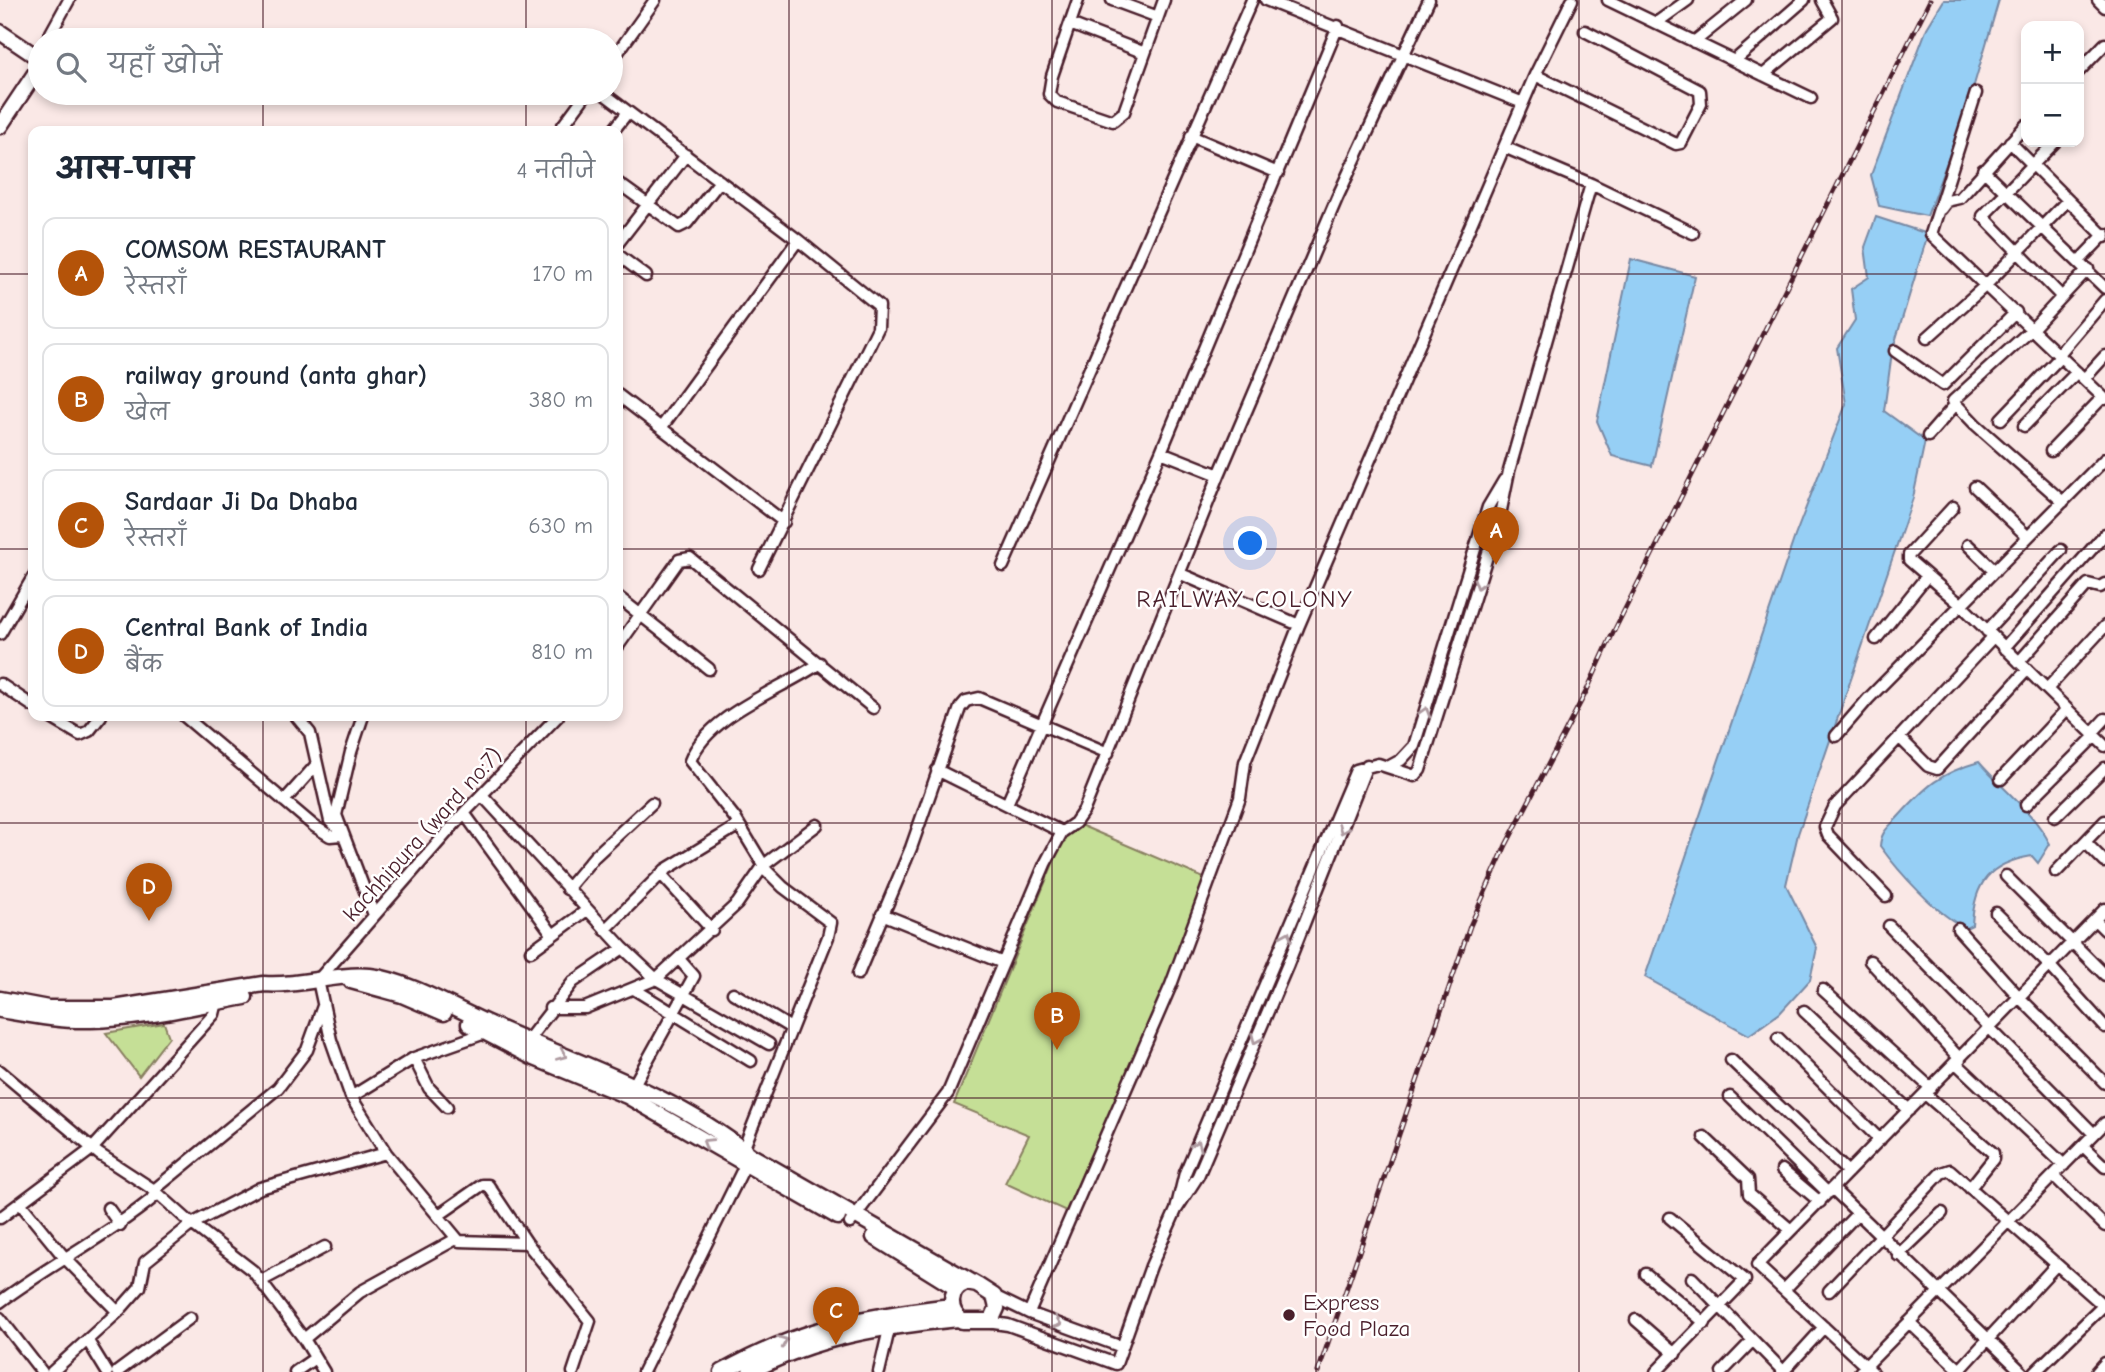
<!DOCTYPE html>
<html lang="hi">
<meta charset="utf-8">
<style>
:root{--surface:#fff;--page:#f2f2f3;--text:#1f2937;--muted:#747a83;--line:#e0e1e3;--accent:#b45309}
body{margin:0;font-family:"Comic Neue","Playpen Sans Deva",sans-serif;background:var(--page);color:var(--text)}
.controls{position:absolute;right:21px;top:21px;display:grid;overflow:hidden;border-radius:14px;box-shadow:0 4px 10px #0003}
.controls button{width:63px;height:63px;display:grid;place-items:center;padding:0;border:0;border-bottom:2px solid var(--line);background:var(--surface);color:var(--text);font:35px sans-serif}
.you{position:absolute;left:1251px;top:544px;width:24px;height:24px;margin:-18px;border:5px solid #fff;border-radius:50%;background:#1a73e8;box-shadow:0 0 0 10px #1a73e833}
.badge{display:grid;place-items:center;width:46px;height:46px;border-radius:50%;background:var(--accent);color:#fff;font-size:23px;font-weight:700}
.pin{position:absolute;translate:-50% -58px;filter:drop-shadow(0 2px 4px #0008)}
.pin::after{content:'';position:absolute;top:37px;width:24px;height:21px;background:inherit;clip-path:polygon(0 0,100% 0,50% 100%)}
.list{margin:0;padding:0;list-style:none}
h2{display:flex;justify-content:space-between;align-items:center;height:91px;margin:0;padding:0 28px;font-size:30px}
h2 small{font-size:23px;font-weight:400;color:var(--muted)}
.list li{display:grid;grid-template-columns:46px 1fr auto;gap:21px;align-items:center;box-sizing:border-box;height:112px;margin:0 14px 14px;padding:0 14px;border:2px solid var(--line);border-radius:14px}
.list b{display:block;font-size:26px;white-space:nowrap}
.list p{margin:0;font-size:23px;white-space:nowrap;color:var(--muted)}
.list em{font-size:23px;font-style:normal;color:var(--muted)}
.icon{flex:none;width:38px;height:38px;fill:none;stroke:currentColor;stroke-width:2;stroke-linecap:round;stroke-linejoin:round}
.map{position:relative;flex:none;width:2105px;height:1372px;overflow:hidden}
.search{position:absolute;background:var(--surface);box-shadow:0 4px 10px #0003;left:28px;top:28px;width:595px;height:77px;display:flex;align-items:center;gap:18px;box-sizing:border-box;padding:0 24px;border-radius:38px;color:var(--muted);font-size:26px}
.panel{position:absolute;background:var(--surface);box-shadow:0 4px 10px #0003;left:28px;top:126px;width:595px;height:595px;border-radius:14px}
.map>svg:first-child{display:block}
.green{fill:#c5df96;stroke:#887f60;stroke-width:2}
.water{fill:#96cff5;stroke:#7889a4;stroke-width:2}
.lines{fill:none;stroke-linecap:round;stroke-linejoin:round}
.street-casing{stroke:#4a1f2b;stroke-width:15}
.secondary-casing{stroke:#4a1f2b;stroke-width:19}
.street{stroke:#fff;stroke-width:10}
.secondary{stroke:#fff;stroke-width:14}
.rail-casing{stroke:#4a1f2b;stroke-width:5}
.rail{stroke:#fff;stroke-width:2.5;stroke-dasharray:8;stroke-linecap:butt}
.oneway{stroke:#ae9aa0}
.grid{fill:none;stroke:#4a1f2b;stroke-width:2;stroke-opacity:0.55}
.poi-dot{fill:#4a1f2b;stroke:#fff;stroke-width:2.5}
.labels{text-anchor:middle;stroke-width:5;stroke-linejoin:round;paint-order:stroke}
.street-label{font-size:23px;fill:#4a1f2b;stroke:#fff}
.poi-label{font-size:23px;fill:#4a1f2b;stroke:#fff;text-anchor:start}
.neighbourhood-label{font-size:24px;letter-spacing:2px;fill:#4a1f2b;stroke:#fff}
</style>
<div class="map">
<svg width="2105" height="1372" viewBox="0 0 2105 1372">
<rect width="100%" height="100%" fill="#fae8e6"/>
<filter id="ink" filterUnits="userSpaceOnUse"><feTurbulence type="fractalNoise" baseFrequency=".0143" numOctaves="2"/><feDisplacementMap in="SourceGraphic" scale="14" xChannelSelector="R" yChannelSelector="G"/><feConvolveMatrix kernelMatrix="1 2 1 2 8 2 1 2 1" color-interpolation-filters="sRGB"/></filter>
<g filter="url(#ink)">
<path class="green" d="M1080,825L1204,878L1161,996L1066,1211L1005,1183L1029,1135L954,1104L1063,839Z
M164,1023L169,1037L139,1076L106,1033Z"/>
<path class="water" d="M1944,0H1999L1969,102L1927,216L1879,206L1871,175L1927,28Z
M1876,217L1928,234L1892,352L1884,411L1925,441L1913,498L1798,834L1786,885L1817,948L1810,980L1780,1013L1749,1035L1645,977L1795,536L1846,404L1837,348L1855,320L1851,289L1869,277L1865,247Z
M1631,259L1695,276L1652,466L1612,456L1597,421Z
M1979,762C2002,789 2034,812 2050,844L2038,863L2032,856C1990,863 1974,882 1972,925L1966,928C1938,916 1898,871 1880,846C1881,831 1889,827 1899,816C1926,786 1940,773 1979,762Z"/>
<g class="lines">
<defs>
<path id="street" d="M1078,0L1052,76L1049,94L1057,102L1113,121L1124,112L1164,0
M1112,0L1158,17
M1266,0L1523,103
M1608,0L1811,98
M2098,0L2105,7
M1656,23L1688,0
M1070,24L1145,53
M47,40L69,0
M1694,42L1746,0
M1734,61L1804,0
M611,62L655,0
M2079,71L2105,44
M1535,75L1676,144L1681,143L1701,104L1700,91L1585,31
M1763,75L1832,18L1822,0
M603,93L798,240L879,306L878,328L759,569
M1976,93L1931,234L2105,399
M559,131L587,93
M613,131L628,112
M1191,136L1278,173
M2010,142L2105,237
M2055,142L1983,216L2061,296
M1504,147L1591,184L1693,233
M1983,170L2105,288
M618,183L679,227L687,223L720,181
M1941,209L1947,201L1960,198L2026,125
M618,243L686,155
M618,255L646,276
M2079,261L2105,234
M1927,338L1986,285L2068,200
M1895,351L1943,385L2016,312
M2059,354L2105,300
M2084,379L2105,356
M618,395L784,522
M2001,419L2061,356
M2024,426L2077,372
M661,428L798,240
M1928,436L1956,404
M2051,451L2103,397
M1161,452L1219,475
M1975,487L2028,537
M2063,502L1975,424L1953,401L2032,329L2088,269
M1953,507L1909,555V560L1961,605L2105,746
M1968,545L1995,571
M1003,566L1252,0
M1181,574L1299,625
M618,597L709,669
M1987,631L2061,550
M0,634L33,577
M1876,639L1927,576
M618,646L679,560L690,558L873,708
M2004,648L2105,534
M2019,662L2088,584L2100,587L2105,584
M0,684L33,706
M2047,689L2105,626
M48,716L80,735L89,731L101,716
M184,716L314,826L330,836L341,835
M296,716L310,733L330,821L339,830
M363,716L351,752L336,815L374,915
M2092,733L2105,719
M1836,736L1868,699L2105,459
M1899,737L1928,766L1937,769L2027,670
M1390,766L1401,760L1414,746L1488,507L1504,480
M937,770L1062,832
M2001,779L2067,709
M482,795L623,948L656,979L769,1044
M284,801L317,764
M1007,804L1161,452L1338,26
M2026,805L2095,736
M464,813L553,935
M2055,817L2105,768
M2085,842L2105,862
M2056,872L2105,821
M661,874L712,930
M2006,876L2105,975
M567,889L594,857L652,803
M1886,896L1828,835L1825,827L1835,806L1993,637
M1996,913L2050,966L2105,1027
M882,914L1003,963
M2095,920L2105,930
M1889,926L2094,1134
M1958,929L2020,998L2105,1083
M605,930L665,870L739,825
M531,951L587,910
M1870,961L1960,1059
M858,974L911,848L960,708L966,701L979,698L1108,753
M634,989L751,1061
M1823,990L1931,1088
M733,993L791,1028
M550,1008H585L656,979L737,904L764,865L817,825
M1804,1011L1909,1110
M1778,1038L1880,1140
M528,1040L573,982L623,948
M414,1058L429,1088L447,1107
M1731,1060L1848,1172
M1956,1063L2064,1165
M0,1071L99,1154L154,1190L192,1224L253,1271L304,1339L324,1372
M631,1090L694,976L679,959
M1925,1094L1993,1153V1159L1970,1188
M351,1097L414,1058L488,1032
M1730,1097L1828,1193
M1704,1137L1748,1179L1749,1194L1791,1230
M2083,1146L2105,1167
M743,1150L828,937L831,923L783,887L767,871L735,818L690,761C708,714 781,690 820,663
M1782,1170L1820,1202
M2054,1176L2105,1226
M1833,1189L2022,1372
M154,1190L278,1088L307,1050L323,1006
M20,1203L64,1257L118,1312
M108,1208L120,1225
M1176,1210L1185,1173L1356,770L1378,764L1415,776L1420,770L1500,515L1509,471L1591,184
M439,1215L482,1185H488L527,1243L590,1321L573,1372
M0,1218L92,1149L214,1014L218,998
M850,1223L948,1093L1045,864L1062,832L1075,823L1084,810L1219,475L1337,198L1429,0
M527,1243L459,1241L386,1153L351,1097L331,1040L318,980L464,813L558,716
M1898,1255L1942,1213
M1646,1274L1705,1323
M1692,1278L1784,1372
M261,1281L325,1247
M1784,1290L1857,1214
M1829,1291L1941,1173L1950,1170L2105,1307
M994,1296L1029,1313L1122,1347
M0,1302C52,1263 109,1235 158,1194
M1029,1313L1171,985L1240,798L1245,762L1299,625L1535,75L1572,0
M0,1318L42,1372
M1636,1320L1675,1354
M987,1322L1008,1325L1116,1364L1151,1266L1176,1210L1198,1176L1288,964L1367,765
M1909,1322L1962,1372
M304,1339L360,1292L456,1239
M88,1341L107,1372
M52,1372L118,1312L140,1287L145,1262L192,1224L260,1188L386,1153
M117,1372L190,1318
M295,1372L315,1358
M643,1372L748,1159
M879,1372L890,1325
M1656,1372L1745,1280L1670,1218
M1722,1372L1752,1341
M1783,1372L1824,1327
M1860,1372L2105,1123
M1872,1372L1757,1265L2105,909
M1958,1372L2056,1265
M2035,1372L2103,1306
M2097,1372L2105,1363"/>
<path id="secondary" d="M0,32L40,59
M0,126L40,66
M351,981L402,995L444,1013
M0,999L48,1008H114L264,984C300,987 334,973 370,976C407,980 459,1011 494,1026C582,1065 674,1094 750,1155L977,1285
M0,1010C30,1015 60,1021 91,1020C143,1019 194,1006 245,997
M469,1024L532,1057L627,1096L838,1217
M874,1237L956,1288
M966,1283L977,1285L994,1296L997,1308L991,1321H962C948,1310 948,1290 966,1283Z
M722,1372C804,1327 860,1317 951,1306
M750,1372C815,1336 886,1326 958,1319"/>
</defs>
<use href="#street" class="street-casing"/>
<use href="#secondary" class="secondary-casing"/>
<use href="#street" class="street"/>
<use href="#secondary" class="secondary"/>
<defs>
<path id="rail" d="M1318,1372L1470,926L1506,845L1587,690L1612,635L1930,0"/>
</defs>
<use href="#rail" class="rail-casing"/>
<use href="#rail" class="rail"/>
</g>
<defs><path id="oneway-chevron" d="M-2-3.5L2.5 0L-2 3.5" fill="none" stroke-width="1.6" stroke-linecap="round" stroke-linejoin="round" transform="scale(1.75)"/></defs>
<g class="oneway">
<use href="#oneway-chevron" transform="translate(1479 584) rotate(107)"/>
<use href="#oneway-chevron" transform="translate(1425 712) rotate(-73)"/>
<use href="#oneway-chevron" transform="translate(1343 829) rotate(112)"/>
<use href="#oneway-chevron" transform="translate(1287 936) rotate(-67)"/>
<use href="#oneway-chevron" transform="translate(1256 1039) rotate(113)"/>
<use href="#oneway-chevron" transform="translate(562 1055) rotate(23)"/>
<use href="#oneway-chevron" transform="translate(707 1143) rotate(-148)"/>
<use href="#oneway-chevron" transform="translate(1197 1145) rotate(-67)"/>
<use href="#oneway-chevron" transform="translate(1057 1323) rotate(20)"/>
<use href="#oneway-chevron" transform="translate(783 1341) rotate(-23)"/>
</g>
</g>
<path class="grid" d="M263,0V40M526,0V40M789,0V1372M1052,0V1372M1316,0V1372M1579,0V1372M1842,0V1372M263,93V131M526,93V131M0,274H33M618,274H2105M0,549H33M618,549H2105M263,716V1372M526,716V1372M0,823H2105M0,1098H2105"/>
<circle class="poi-dot" cx="1289" cy="1315" r="7"/>
<g class="labels">
<g class="street-label">
<text transform="translate(422 834) rotate(-48)" y="8">kachhipura (ward no:7)</text>
</g>
<g class="poi-label">
<text x="1303" y="1310">Express<tspan x="1303" dy="26">Food Plaza</tspan></text>
</g>
<g class="neighbourhood-label">
<text x="1245" y="607">RAILWAY COLONY</text>
</g>
</g>
</svg>
<div class="controls">
<button>+</button>
<button>−</button>
</div>
<div class="you"></div>
<div class="pin badge" style="left:1496px;top:565px">A</div>
<div class="pin badge" style="left:1057px;top:1050px">B</div>
<div class="pin badge" style="left:836px;top:1345px">C</div>
<div class="pin badge" style="left:149px;top:921px">D</div>
<div class="search"><svg class="icon" aria-label="search" viewBox="0 0 24 24"><circle cx="10" cy="10" r="6"/><path d="M15 15l6 6"/></svg>यहाँ खोजें</div>
<section class="panel">
<h2>आस-पास<small>4 नतीजे</small></h2>
<ul class="list">
<li><span class="badge">A</span><div><b>COMSOM RESTAURANT</b><p>रेस्तराँ</p></div><em>170 m</em></li>
<li><span class="badge">B</span><div><b>railway ground (anta ghar)</b><p>खेल</p></div><em>380 m</em></li>
<li><span class="badge">C</span><div><b>Sardaar Ji Da Dhaba</b><p>रेस्तराँ</p></div><em>630 m</em></li>
<li><span class="badge">D</span><div><b>Central Bank of India</b><p>बैंक</p></div><em>810 m</em></li>
</ul>
</section>
</div>
